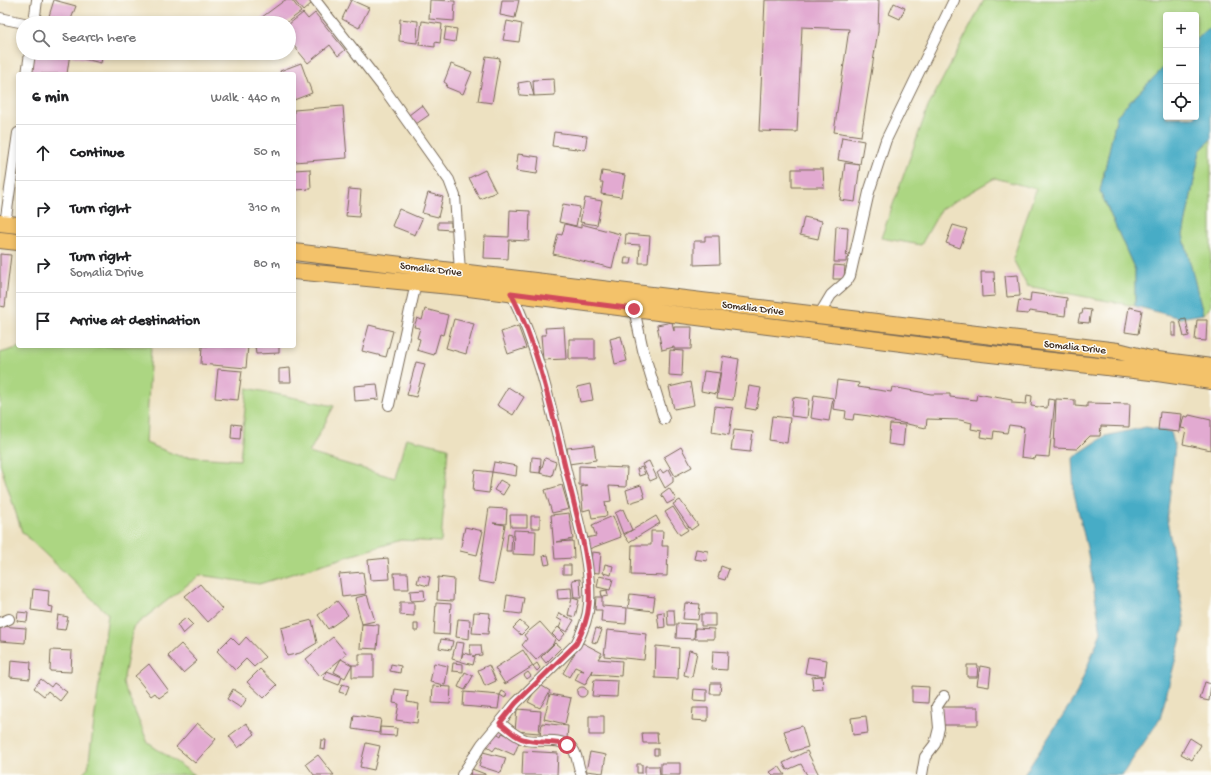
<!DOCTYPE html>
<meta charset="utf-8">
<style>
:root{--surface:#fff;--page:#f6f6f6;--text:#202124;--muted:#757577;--line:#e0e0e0}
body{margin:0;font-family:"Gochi Hand",sans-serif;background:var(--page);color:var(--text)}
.controls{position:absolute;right:12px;top:12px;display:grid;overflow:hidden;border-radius:4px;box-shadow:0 2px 6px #0003}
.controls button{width:36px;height:36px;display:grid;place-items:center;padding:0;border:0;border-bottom:1px solid var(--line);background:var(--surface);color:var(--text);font:20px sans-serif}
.stop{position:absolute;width:12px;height:12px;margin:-9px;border:3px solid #d1495b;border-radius:50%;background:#fff}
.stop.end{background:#d1495b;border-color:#fff;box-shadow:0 1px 4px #0008}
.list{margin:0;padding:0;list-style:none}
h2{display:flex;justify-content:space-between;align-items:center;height:52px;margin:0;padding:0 16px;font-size:17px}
h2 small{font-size:13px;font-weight:400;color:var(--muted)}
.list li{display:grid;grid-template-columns:26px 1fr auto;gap:12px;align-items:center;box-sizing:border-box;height:56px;padding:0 16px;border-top:1px solid var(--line)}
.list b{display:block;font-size:15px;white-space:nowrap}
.list p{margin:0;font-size:13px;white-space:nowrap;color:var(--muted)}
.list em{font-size:13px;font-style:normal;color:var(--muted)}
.icon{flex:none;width:22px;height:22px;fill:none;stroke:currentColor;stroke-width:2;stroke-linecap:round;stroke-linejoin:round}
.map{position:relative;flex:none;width:1211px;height:775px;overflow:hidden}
.search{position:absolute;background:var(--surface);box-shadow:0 2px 6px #0003;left:16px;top:16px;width:280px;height:44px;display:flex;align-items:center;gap:10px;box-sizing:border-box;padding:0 14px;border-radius:22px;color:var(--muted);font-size:15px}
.panel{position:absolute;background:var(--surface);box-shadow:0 2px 6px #0003;left:16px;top:72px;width:280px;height:276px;border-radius:4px}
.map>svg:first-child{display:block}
.green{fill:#acd682;stroke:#748050}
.water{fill:#47acc6;stroke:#416b72}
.building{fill:#e2aad1}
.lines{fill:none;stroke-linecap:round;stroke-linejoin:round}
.street-casing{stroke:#796a57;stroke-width:12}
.primary-casing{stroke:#796a57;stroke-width:18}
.street{stroke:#fff;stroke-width:10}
.primary{stroke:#f3c26a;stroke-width:16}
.route{stroke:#d1495b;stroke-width:5}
.labels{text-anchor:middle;stroke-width:3;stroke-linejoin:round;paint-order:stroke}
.street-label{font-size:11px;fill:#3b2a1e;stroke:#fdfcf7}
</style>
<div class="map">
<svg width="1211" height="775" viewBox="0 0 1211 775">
<rect width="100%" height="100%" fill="#fdfcf7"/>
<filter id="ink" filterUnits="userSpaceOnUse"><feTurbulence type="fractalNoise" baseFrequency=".025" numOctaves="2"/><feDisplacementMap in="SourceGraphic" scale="8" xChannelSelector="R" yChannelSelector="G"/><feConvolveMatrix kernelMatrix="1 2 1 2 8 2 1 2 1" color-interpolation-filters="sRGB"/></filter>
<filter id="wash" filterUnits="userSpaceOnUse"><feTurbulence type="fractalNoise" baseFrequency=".012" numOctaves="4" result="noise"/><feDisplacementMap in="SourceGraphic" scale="16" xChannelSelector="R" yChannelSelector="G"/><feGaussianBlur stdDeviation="0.9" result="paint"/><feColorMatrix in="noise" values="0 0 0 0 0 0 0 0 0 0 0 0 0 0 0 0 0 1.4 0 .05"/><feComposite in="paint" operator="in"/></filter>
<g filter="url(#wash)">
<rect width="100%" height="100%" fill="#ede1c1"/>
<path class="green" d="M984,0H1211V26L1196,40V15H1166V65L1117,115L1100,191L1135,270V306L1027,286L1013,259L1036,189L995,178L941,209L921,245L881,238L928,107Z
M1211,139V307L1203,314L1183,235L1200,151Z
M24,346H151L146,443L179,456L240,460L247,388L334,406L309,453L395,478L406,438L448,448L441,542L401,540L259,584L200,575L133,627L123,683L148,743L195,775H82L88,768L108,614L22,532L0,464V353Z"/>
<path class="water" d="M1211,26V139L1200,151L1183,235L1203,314L1180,318L1135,306V270L1100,191L1117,115L1166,65V117H1196V40Z
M1146,427L1171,432L1175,447L1167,519L1185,623L1160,719L1122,775H1024L1076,695L1101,632L1087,548L1074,493L1072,458L1105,436Z"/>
<g id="blocks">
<path class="building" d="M54,0L76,6L70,22L49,16Z
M285,0H292L301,12L286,23H254Z
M294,0H309L312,3L303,11Z
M351,0L369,8L359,28L342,19Z
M430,0L455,1L454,21L429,19Z
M502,0H519L515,18L500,15Z
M765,0H879L878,31L861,136L834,132L849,29L802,27L797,132L759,131Z
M894,3L905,8L900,19L889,14Z
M303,13L308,19L315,13L345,50L338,56L330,45L308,63L289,40V24Z
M400,19L418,21L417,43L399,41Z
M422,21L442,24L440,43L435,42V47L419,45Z
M507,21L522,24L519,42L503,40Z
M446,27L457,29L455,42L444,40Z
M33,53H70L67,74H30Z
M72,53H103L101,63L72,56Z
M486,56L500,58L492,103L478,101Z
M301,63L312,93L294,100V74H281L280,71Z
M451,64L472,72L463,94L446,87L447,84L444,82Z
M554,79L555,95L534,96L520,95L518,83L530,81L534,96L533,80Z
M422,105L429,115L416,124L409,115Z
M343,106L347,158L294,162V110Z
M554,132L587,136L585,150L552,146Z
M842,137L864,141L860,164L838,160Z
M518,154L539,157L537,174L516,171Z
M845,163L860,165L855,202L840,200Z
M310,169L311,189L294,190V170Z
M792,169H823L824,187H792Z
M485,170L496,192L480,199L469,178Z
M602,171L625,175L621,197L601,194L603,182H600Z
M349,189L361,190L359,217L346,216Z
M428,193L443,197L438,217L422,213Z
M585,198L602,201L597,225L580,222Z
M563,204L580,207L576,226L559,222Z
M399,209L422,219L415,235L392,226Z
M510,210L530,211L529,241L509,240L508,259L484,258L485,236L509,237Z
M804,217L822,221L818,239L800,235Z
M438,222H451V230L438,229Z
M565,224L581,228V224L620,234L612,268L553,254L558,234L562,235Z
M953,225L967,229L960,248L946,243Z
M836,226L848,227L846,262H834Z
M626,234L650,236L648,263H639L640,245L625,244Z
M705,236H719L720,264L694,265V241H705Z
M0,254L11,255L5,307L0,306Z
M625,258H632L631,264H624Z
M834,265L845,266L844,279H833Z
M981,272H994L995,296L982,297Z
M1018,275L1020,296L1007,297L1005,276Z
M1031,293L1067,298L1065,316L1029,311L1028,314L1017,313L1019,300L1030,302Z
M1129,307L1142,310L1138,334L1125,332Z
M425,309L448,315L443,335L440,334L434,355L417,350L420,339L417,338L420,328L414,327L417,318L422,320Z
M1083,309L1091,310L1089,323L1078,322L1080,314H1082Z
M454,319L474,324L466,354L446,348Z
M1186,319L1189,336L1184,337L1180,320Z
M1197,320H1207L1206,341L1195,340Z
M672,322L674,331V327H692L691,349H674V347L662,350L657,325Z
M1172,323H1176V336H1172Z
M369,325L393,331L386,357L362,351Z
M518,326L526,348L508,354L501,332Z
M564,327L566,359L543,360L541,335H546L545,328Z
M621,336L627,361L615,364L610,339Z
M569,339H595V359H569Z
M202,346H248L246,368L201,364Z
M255,346H279V353L256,354Z
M670,350L683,351L682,376L669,375Z
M723,356L739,359L733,400L717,398Z
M416,362L425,364L416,397L407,395Z
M290,368L291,382H279V369Z
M218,369L242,371L238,400L215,398Z
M704,371L720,373L716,394L701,391Z
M837,380L859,383L858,387L891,392L892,387L931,394H950V397L976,400L977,394L1012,400V403L1026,404L1027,395L1032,396L1031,406L1047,408L1048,399L1055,400L1049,457L1036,456L1035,459L1021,457L1024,427L1009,425L1007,433L994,431L993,439L981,437L982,431L971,429L972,423L960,420L927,419L926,428L869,416L854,414L853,420L845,419L846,411L833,409Z
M690,382L694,405L674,409L669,387Z
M377,384L379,399L355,401L354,386Z
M590,384L593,400L580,402L577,387Z
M749,386L761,388L756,410L745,408Z
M508,387L524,397L513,415L497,405Z
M814,395L833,398L829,421L811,418Z
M793,397L809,399L807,418L791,416Z
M1056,399L1075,400V406L1087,407V403L1130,404L1129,427L1101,426L1100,436H1090L1077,449L1054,448Z
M715,406L733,408L729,435L712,432Z
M1160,412L1182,414L1180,432L1158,430Z
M1189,415L1211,420V450L1183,444L1186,429L1181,428L1184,416L1188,417Z
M772,416L790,418L787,443L769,440Z
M232,424L241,425L240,439L231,438Z
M890,424L905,425L903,446L888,444Z
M734,430L753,432L750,452L731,450Z
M594,445L596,460L569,464L567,448Z
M681,447L692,467L675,476L664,457Z
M532,457L541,458L540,473L531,472Z
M545,458L556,462L552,476L540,473Z
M649,461L657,478L650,481L642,464Z
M494,462L517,466L516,476L492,472L489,493L473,491L475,470L492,472Z
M579,466L627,468L626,487L609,486L611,501L605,502L607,516L592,518L590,509L583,511L581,487L588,485H579Z
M642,467L645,474L639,476L637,469Z
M669,469L673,477V482L665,488L657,473L661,470L663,473Z
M500,480L509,485L503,495L494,490Z
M562,485L569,509L552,513L545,490Z
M641,485L645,498L629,503L626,490Z
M669,488L676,499L667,504L661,494Z
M680,500L698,525L691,530L673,504Z
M673,507L688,530L680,535L665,512Z
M489,508L507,509L506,524L493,523L505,525L494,584L478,581Z
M623,509L632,530L623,534L615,513Z
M569,513L573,539L556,542L573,541L574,558L555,559L551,515Z
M510,515H527V527H511Z
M531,516H540V528H531Z
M613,516L621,537L589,549L586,538L596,536L592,525Z
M656,516L660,523L629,542L624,535Z
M465,527L483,531L477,555L460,551Z
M514,530L536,531L535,555L513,554Z
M651,531H663L662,546H668L667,576L631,575L632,545H651Z
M508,533L512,534L511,551H506Z
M696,549L708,551L707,561L694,559Z
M592,552L601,553L599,573L590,572Z
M548,555L550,564L545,565L543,556Z
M388,558L390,579L370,580L368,560Z
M605,564L613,566L611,575L603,573Z
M563,565H571V574H563Z
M721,566L729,569L725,580L718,578Z
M363,572L366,594L342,597L339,574Z
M394,573H408L409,589H395Z
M419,575L430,577L428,586L417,583Z
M599,576L613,579L610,590L597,587Z
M438,577L454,579L453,601L437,600Z
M580,579L581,598H574L572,580Z
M200,584L222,609L208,622L185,596Z
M571,588L572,598L558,599L557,589Z
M33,589L49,591L48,606L53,607L52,613L31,610Z
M424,590L425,600L411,601L410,591Z
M607,590L608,596L602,597V606L627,608L626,624L601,622L602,610H595L596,597H602L601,591Z
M630,594L655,597L653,611L628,608Z
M367,595L375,621L362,624L355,598Z
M507,595L524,598L521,614L505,612Z
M572,598L579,600L575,617L568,615Z
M337,601L348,615L328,629L318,615Z
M400,602H414V616L400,615Z
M436,603L451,604L449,635L434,634Z
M685,603L700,604L698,620L683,619Z
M667,610H674L675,625H668Z
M18,612L28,613L27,622L17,621Z
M474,612L490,613L488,634L472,633Z
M664,612L665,627L659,628L657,613Z
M559,613L574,620L567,632L559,628L562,621L557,618Z
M701,614H715V626H701Z
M58,615L68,617L65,630L56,629Z
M186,618L193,625L183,634L177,625Z
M458,619L470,620L469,639L456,637Z
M312,620L317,643L300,653L287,656L281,628Z
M520,621L528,628L521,635L513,628Z
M540,622L555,639L553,644L536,660L522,645L527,639L524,635Z
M677,623L695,624L694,639L676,638Z
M362,624L379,625L377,649L360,648Z
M414,624H418V631H414Z
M0,626L26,628L25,643L0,641Z
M558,627L565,634L559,641L552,634Z
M596,628L602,630L597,643L592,642Z
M695,628L714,629V639H695Z
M607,630L647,634L644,660L604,656Z
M231,637L239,645L246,637L265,657L254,667L246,659L235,670L217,651Z
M333,637L347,654L320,676L306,659Z
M441,639L453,641L451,650L439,648Z
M456,642L464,643L461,660L463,653L471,655L470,645H481L482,655L472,656L475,657L473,665L452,659Z
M581,642L602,653L598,659L622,661L621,676L592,674L593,670L585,685L575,680L580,670L584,671L575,667L569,677L563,673Z
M555,643L561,648L546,663L541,657Z
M181,644L197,661L183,673L168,656Z
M656,646L679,648L678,679L655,678Z
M51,650L72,651L71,672L50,671Z
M523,650L533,666L505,684L495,668Z
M689,650L697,652L692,677L684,675Z
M713,651L728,652L727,670L712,669Z
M359,654H374V677H352V665H359Z
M808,657L827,660L825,676L805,673Z
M341,659L352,665L345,678L334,672Z
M11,660L31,662L30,679L10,677Z
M434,663L448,666L445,685L430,682Z
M453,663L463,664V672L452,671Z
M537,663L540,668L537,671L533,666Z
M149,664L169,691L159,698L155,693L151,696L135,676Z
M391,664L401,666L400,673L390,671Z
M489,665L496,681L485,686L478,670Z
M967,665H978L977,677H967Z
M980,666L991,668L989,687L977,685Z
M260,669L277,685L264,698L247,682Z
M327,671L342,677L339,685L324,679Z
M465,672L473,676L465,690L458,687Z
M528,672L531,676L527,679L524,675Z
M822,676L823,689L813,690L812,677Z
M41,679L51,687L54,683L67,692L60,701L48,691L44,696L34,688Z
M594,680L618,681L617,697L592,696Z
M1205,682L1211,684L1209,701L1200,699Z
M711,683H721L720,694H710Z
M342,684L349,686L346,694L339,692Z
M539,684L550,691L540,708L528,702Z
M433,686L451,687L450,704L432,703Z
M912,686L929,687L928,703L912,702Z
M577 692a5 5 0 1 1 10 0a5 5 0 1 1-10 0Z
M233,689L247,698L241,708L227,699Z
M395,689L408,691L407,702L419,704L417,723L396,720L399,704L393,703Z
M694,689L707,690V701L693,700Z
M502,691L507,694L505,698L500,695Z
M464,692L500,695L498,709L463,706Z
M550,694L571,698L565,724L544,719Z
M941,707H978V725H941Z
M693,708H708V721L692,720Z
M517,709L541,711L539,733L515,731Z
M354,715L381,719L379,733L352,729Z
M589,716H604V735H589Z
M866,716L868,733L853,735L851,718Z
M197,723L216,739L195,763L176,747Z
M246,723L255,734L238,748L229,736Z
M542,723L568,726L567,739L540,736Z
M802,726L808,747L791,752L784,731Z
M380,727L397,728L396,736L380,735Z
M495,732L501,736L502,733L520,740L514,755L496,747L493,751L485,745Z
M642,733H657L658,743H643Z
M1190,738L1201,745L1192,760L1181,754Z
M321,740H326L325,750L320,749Z
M366,743L380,746L374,770L360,767Z
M654,749H658V755H654Z
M523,751L558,753L557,775H522Z
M807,751L819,775H807L801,764L787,770L783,763Z
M483,752L506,758L501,773L479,766Z
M590,752L606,755L603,773L586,771Z
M318,755L334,775H314L306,764Z
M661,763H680V775H661Z
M637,764H642V773H637Z
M645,766H659L660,775H645Z
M779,766L785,775H773L770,772Z
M472,769L485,774V775H470Z"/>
</g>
</g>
<g filter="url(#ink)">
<use href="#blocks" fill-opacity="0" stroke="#796a57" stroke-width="1"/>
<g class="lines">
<defs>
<path id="street" d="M315,0L385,90L449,180L455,196L460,272
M0,18L24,23
M34,23L37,0
M27,74L30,53
M5,224L18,133
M634,309L643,350L664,419
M819,315L831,295L847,281L850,276L869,192L886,140L954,0
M389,405L416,283
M0,623L9,619
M500,723C509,730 516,737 526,740C540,743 566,736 574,751C578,758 578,768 582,775
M462,775L482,744L516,703L576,644C583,631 588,618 589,604C592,566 576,513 567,475C552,413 540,351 511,293
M922,775L925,757L935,744L939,728L937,706L944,696"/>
<path id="primary" d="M0,223L18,225
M0,240L18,242
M294,252L1118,351L1150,359L1211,367
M294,271L461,287L973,352L1151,372L1211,381"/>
</defs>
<use href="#street" class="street-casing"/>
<use href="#primary" class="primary-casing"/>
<use href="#street" class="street"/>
<use href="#primary" class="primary"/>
</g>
</g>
<g class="lines" filter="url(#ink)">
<path class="route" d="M567,745C551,740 529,745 515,735C510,732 505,727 500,723L516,703L576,644C583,631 588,618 589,604C592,566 576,513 567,475C552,413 540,351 511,293L634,309"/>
</g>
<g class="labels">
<g class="street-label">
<text transform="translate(431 268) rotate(7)" y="4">Somalia Drive</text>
<text transform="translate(753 307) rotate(7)" y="4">Somalia Drive</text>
<text transform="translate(1075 346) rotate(6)" y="4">Somalia Drive</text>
</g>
</g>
</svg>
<div class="controls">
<button>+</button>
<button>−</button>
<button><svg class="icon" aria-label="locate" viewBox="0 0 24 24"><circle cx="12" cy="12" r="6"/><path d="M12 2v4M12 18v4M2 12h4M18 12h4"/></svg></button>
</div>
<div class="stop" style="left:567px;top:745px"></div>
<div class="stop end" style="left:634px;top:309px"></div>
<div class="search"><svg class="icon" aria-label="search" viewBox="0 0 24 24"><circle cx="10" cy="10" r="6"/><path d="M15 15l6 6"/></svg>Search here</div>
<section class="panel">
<h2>6 min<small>Walk · 440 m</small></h2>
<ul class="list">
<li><svg class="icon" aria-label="ahead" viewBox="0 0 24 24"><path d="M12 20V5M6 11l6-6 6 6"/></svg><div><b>Continue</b></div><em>50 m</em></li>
<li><svg class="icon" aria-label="right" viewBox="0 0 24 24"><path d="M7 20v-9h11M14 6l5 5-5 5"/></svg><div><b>Turn right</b></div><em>310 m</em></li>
<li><svg class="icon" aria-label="right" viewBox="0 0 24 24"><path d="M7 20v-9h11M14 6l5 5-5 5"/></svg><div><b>Turn right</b><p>Somalia Drive</p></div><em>80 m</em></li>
<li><svg class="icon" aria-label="arrive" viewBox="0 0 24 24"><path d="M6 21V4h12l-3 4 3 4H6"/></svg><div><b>Arrive at destination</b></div></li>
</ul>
</section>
</div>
